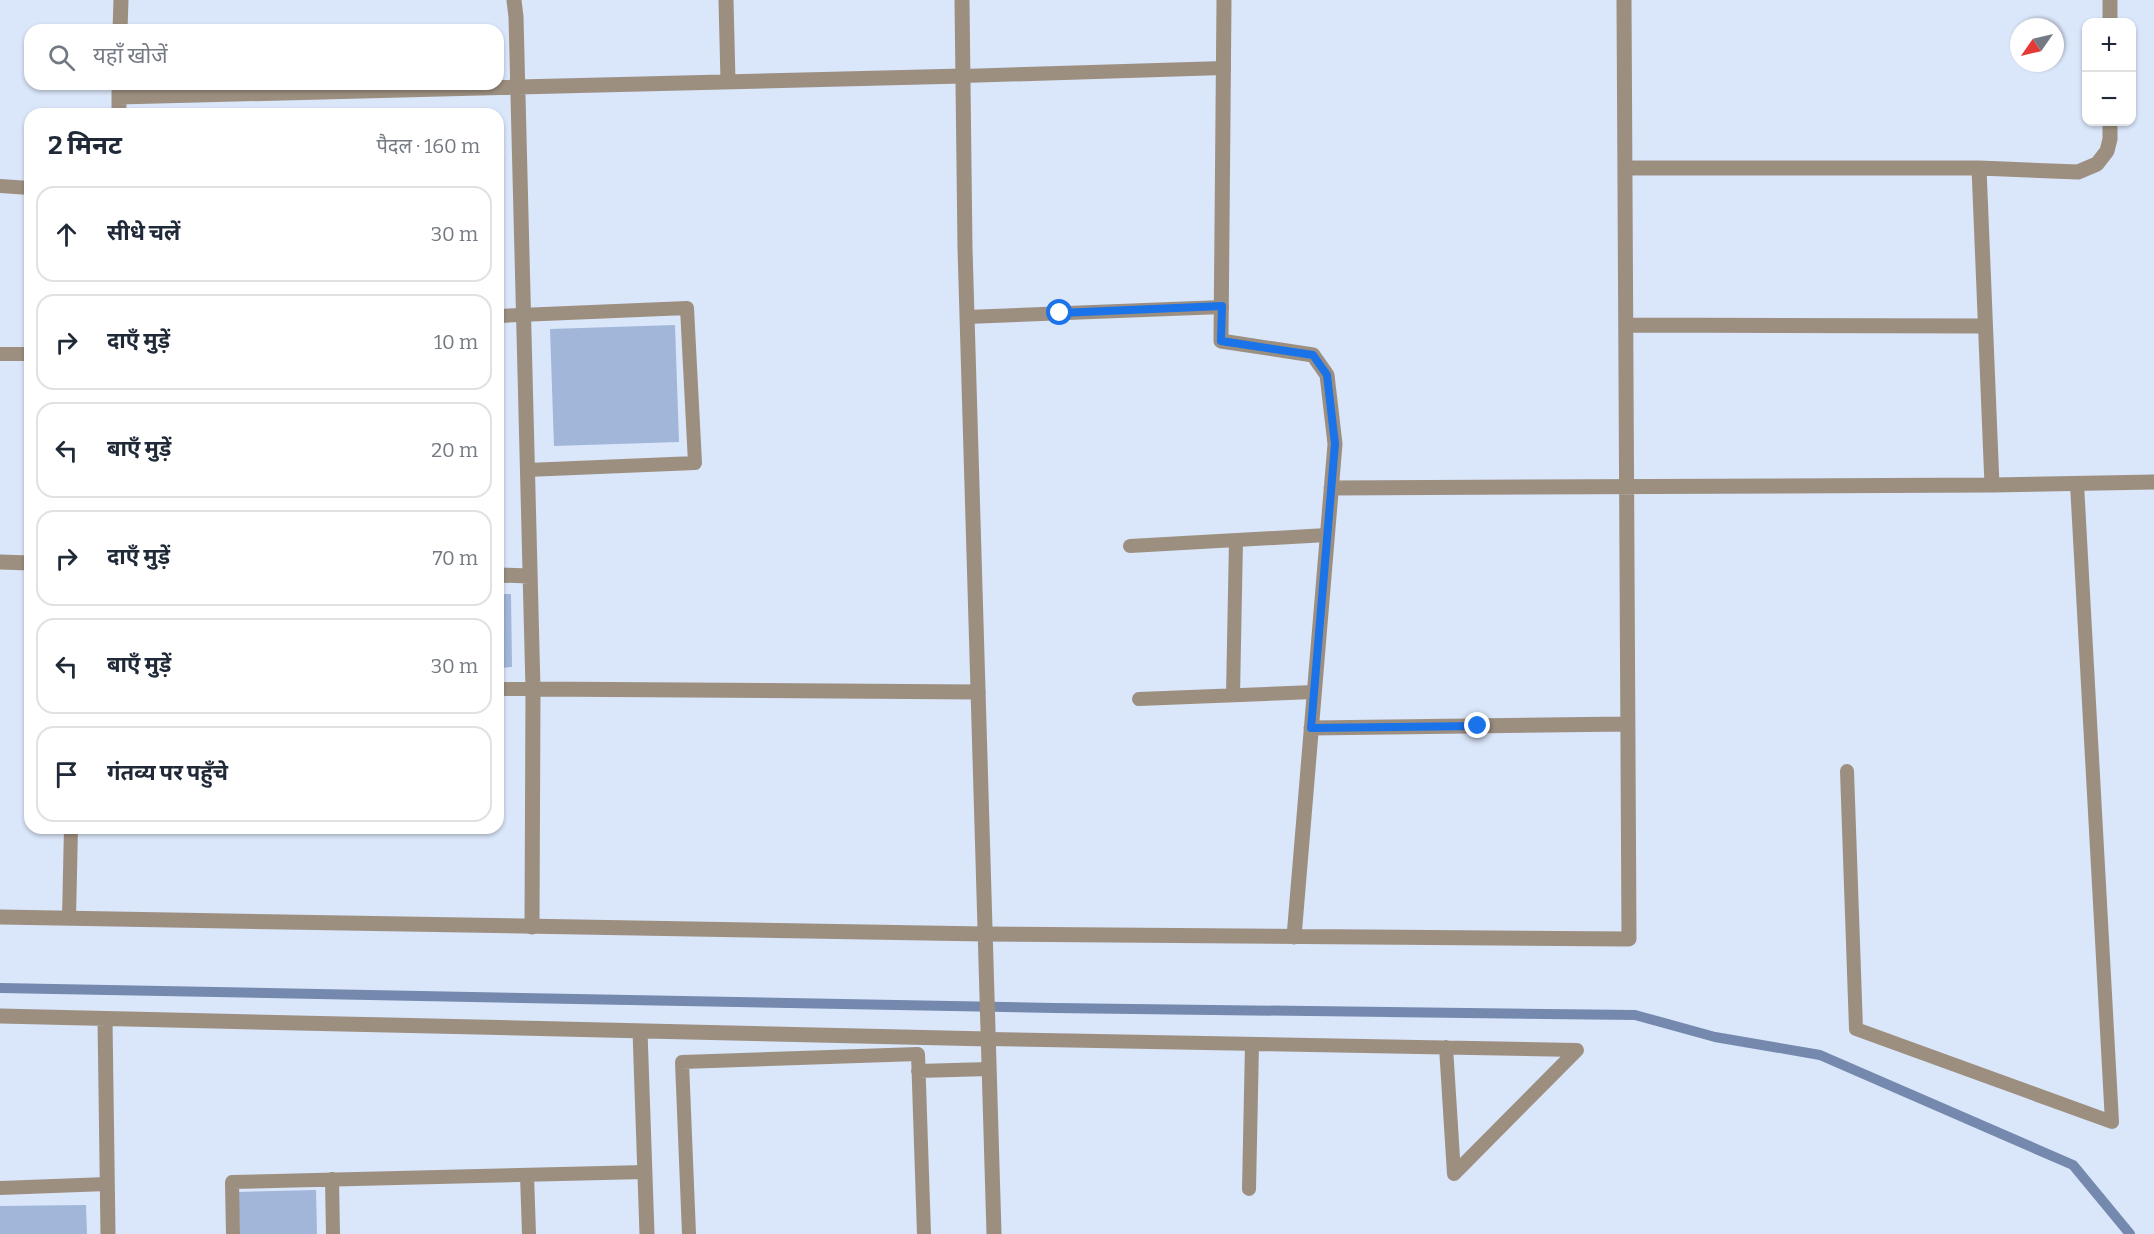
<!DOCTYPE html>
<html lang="hi">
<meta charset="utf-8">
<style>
:root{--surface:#fff;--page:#f6f6f7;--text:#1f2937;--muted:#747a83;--line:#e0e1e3}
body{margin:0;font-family:Bitter,"Noto Sans Devanagari",serif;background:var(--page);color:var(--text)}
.controls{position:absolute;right:18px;top:18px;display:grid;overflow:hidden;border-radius:12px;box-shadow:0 2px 4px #0004}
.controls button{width:54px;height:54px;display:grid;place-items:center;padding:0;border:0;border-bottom:2px solid var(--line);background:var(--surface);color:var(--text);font:30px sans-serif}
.compass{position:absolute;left:2010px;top:18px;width:54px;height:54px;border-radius:50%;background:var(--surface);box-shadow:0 2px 4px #0004;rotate:236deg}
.stop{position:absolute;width:18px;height:18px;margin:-14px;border:4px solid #1a73e8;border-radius:50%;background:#fff}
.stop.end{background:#1a73e8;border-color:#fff;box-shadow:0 2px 6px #0008}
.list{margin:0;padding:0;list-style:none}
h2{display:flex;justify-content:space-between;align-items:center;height:78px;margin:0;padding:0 24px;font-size:26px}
h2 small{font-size:20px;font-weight:400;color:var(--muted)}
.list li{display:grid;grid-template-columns:39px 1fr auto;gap:18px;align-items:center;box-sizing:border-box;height:96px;margin:0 12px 12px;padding:0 12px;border:2px solid var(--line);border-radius:18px}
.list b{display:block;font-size:22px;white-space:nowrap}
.list em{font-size:20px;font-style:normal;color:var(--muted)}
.icon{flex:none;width:33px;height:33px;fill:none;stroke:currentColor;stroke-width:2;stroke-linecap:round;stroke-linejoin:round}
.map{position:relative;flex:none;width:2154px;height:1234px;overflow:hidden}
.search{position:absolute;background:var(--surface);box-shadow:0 2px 4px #0004;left:24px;top:24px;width:480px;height:66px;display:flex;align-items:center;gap:15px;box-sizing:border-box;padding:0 21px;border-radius:18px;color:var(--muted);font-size:22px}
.panel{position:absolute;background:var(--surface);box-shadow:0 2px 4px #0004;left:24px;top:108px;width:480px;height:726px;border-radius:18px}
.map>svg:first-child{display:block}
.green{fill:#a1b6d9}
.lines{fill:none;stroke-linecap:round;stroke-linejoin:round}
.stream{stroke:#7489ad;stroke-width:10}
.service{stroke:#9d8f80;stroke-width:14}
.minor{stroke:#9d8f80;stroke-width:15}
.tertiary{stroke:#9d8f80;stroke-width:15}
.route{stroke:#1a73e8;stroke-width:8}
</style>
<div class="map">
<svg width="2154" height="1234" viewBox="0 0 2154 1234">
<rect width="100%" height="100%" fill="#dae6fa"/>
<path class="green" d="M675,325L679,442L554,446L550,329Z
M498,594H511L512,667L498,668Z
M316,1190L317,1234H240L238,1192Z
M86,1205L87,1234H0V1206Z"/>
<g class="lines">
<path class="stream" d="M0,988L1054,1008L1635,1015L1715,1037L1820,1055L2073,1165L2130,1234"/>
<path class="service" d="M963,76L1224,68
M0,186L30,188
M498,316L687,308L695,463L527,470
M967,317L1222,307
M0,354H30
M1130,546L1327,535
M498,689H533
M1233,695L1236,540
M1139,699L1314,692
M1847,771L1856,1029L2112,1122L2077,484
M69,918L71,828
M989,1039C1185,1042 1381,1046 1577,1050L1454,1174L1446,1047
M918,1071L989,1069
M527,1175L529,1234
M332,1179L333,1234
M0,1188L107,1184
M1249,1189L1252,1044
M233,1234L232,1182L645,1172
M689,1234L682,1062L918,1054L924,1234"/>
<path class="minor" d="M514,0L516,17L533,689L532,927
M726,0L728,81
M1224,0L1221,341L1313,355L1327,375L1335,444L1294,937
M2110,0V22
M120,30L121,0
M119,97L963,76
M119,114V84
M1626,168H1979L2078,172L2097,164L2107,151L2110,139V122
M1979,168L1992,485
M1626,325L1985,326
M1331,488L1992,485L2154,482
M0,562L30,563
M498,575L530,576
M533,689L978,692
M1311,728L1627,724
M985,934L1629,939L1624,0
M0,1016L989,1039
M105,1019L108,1234
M640,1031L647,1234"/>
<path class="tertiary" d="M962,0L965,248L994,1234
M0,917L985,934"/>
</g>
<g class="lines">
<path class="route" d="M1060,313L1222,306L1221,341L1313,355L1327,375L1335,444L1311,728L1478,726"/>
</g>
</svg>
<div class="controls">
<button>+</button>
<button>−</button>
</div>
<svg class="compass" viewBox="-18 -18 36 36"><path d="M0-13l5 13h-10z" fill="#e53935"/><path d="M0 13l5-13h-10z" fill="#747a83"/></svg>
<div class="stop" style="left:1060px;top:313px"></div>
<div class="stop end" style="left:1478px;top:726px"></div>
<div class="search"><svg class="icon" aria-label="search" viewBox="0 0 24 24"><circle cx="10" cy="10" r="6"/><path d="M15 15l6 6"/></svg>यहाँ खोजें</div>
<section class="panel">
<h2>2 मिनट<small>पैदल · 160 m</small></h2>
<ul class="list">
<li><svg class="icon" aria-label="ahead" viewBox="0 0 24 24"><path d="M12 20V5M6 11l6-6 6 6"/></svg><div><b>सीधे चलें</b></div><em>30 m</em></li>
<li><svg class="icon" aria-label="right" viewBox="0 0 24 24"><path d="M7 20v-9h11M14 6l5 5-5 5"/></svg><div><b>दाएँ मुड़ें</b></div><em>10 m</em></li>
<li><svg class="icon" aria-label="left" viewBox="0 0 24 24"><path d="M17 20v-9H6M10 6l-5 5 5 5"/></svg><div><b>बाएँ मुड़ें</b></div><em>20 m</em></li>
<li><svg class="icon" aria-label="right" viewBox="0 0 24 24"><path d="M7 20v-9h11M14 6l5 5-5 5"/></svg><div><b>दाएँ मुड़ें</b></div><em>70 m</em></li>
<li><svg class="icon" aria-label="left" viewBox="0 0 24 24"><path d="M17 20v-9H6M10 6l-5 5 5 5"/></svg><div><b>बाएँ मुड़ें</b></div><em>30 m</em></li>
<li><svg class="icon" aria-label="arrive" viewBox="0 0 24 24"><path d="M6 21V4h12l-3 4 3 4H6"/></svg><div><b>गंतव्य पर पहुँचे</b></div></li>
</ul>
</section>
</div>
